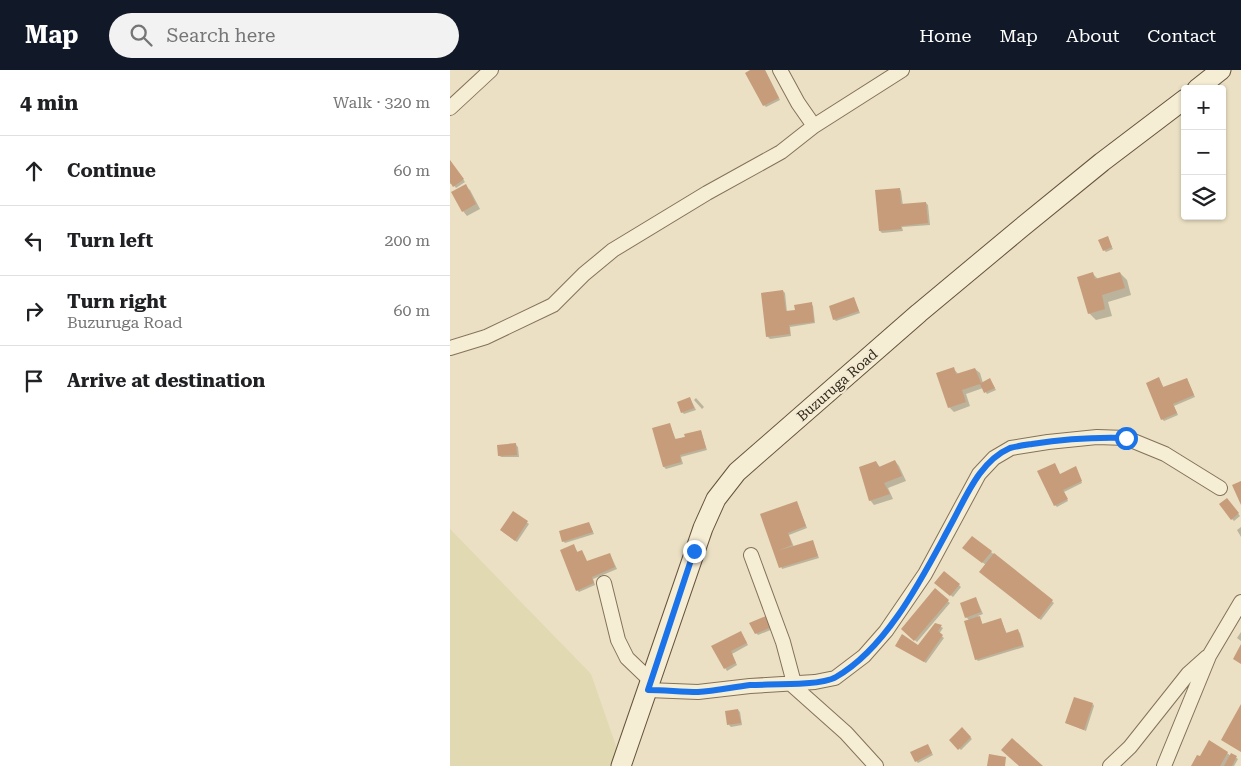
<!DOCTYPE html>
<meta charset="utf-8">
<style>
:root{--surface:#fff;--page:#f2f2f2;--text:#202124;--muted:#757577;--line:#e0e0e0;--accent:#111827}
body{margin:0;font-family:"Roboto Serif",serif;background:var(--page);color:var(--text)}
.controls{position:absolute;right:15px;top:15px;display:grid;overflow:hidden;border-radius:5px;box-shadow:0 1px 4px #0004}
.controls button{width:45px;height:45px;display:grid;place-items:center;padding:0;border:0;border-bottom:1px solid var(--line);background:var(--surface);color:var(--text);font:25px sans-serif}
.stop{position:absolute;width:15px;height:15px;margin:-11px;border:4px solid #1a73e8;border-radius:50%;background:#fff}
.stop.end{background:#1a73e8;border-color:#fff;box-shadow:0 1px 5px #0008}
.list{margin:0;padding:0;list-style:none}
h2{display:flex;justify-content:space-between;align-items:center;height:65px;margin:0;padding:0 20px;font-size:21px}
h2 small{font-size:16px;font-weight:400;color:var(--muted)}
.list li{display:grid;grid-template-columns:32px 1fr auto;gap:15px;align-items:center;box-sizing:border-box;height:70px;padding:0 20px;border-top:1px solid var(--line)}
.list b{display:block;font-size:19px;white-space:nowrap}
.list p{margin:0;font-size:16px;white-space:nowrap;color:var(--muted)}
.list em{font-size:16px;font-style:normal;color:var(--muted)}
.icon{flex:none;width:28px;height:28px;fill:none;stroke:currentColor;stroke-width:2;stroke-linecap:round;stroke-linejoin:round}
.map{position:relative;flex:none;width:791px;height:696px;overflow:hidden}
header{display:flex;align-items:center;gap:30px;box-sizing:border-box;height:70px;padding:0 25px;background:var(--accent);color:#fff}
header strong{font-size:24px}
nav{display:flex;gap:28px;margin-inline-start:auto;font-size:18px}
.search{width:350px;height:45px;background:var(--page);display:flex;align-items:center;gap:12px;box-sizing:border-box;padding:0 18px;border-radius:28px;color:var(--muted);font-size:19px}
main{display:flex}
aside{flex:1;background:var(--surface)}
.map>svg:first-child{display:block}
.farmland{fill:#e0d9b1}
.shadow{fill:#0003}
.building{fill:#c79c7b}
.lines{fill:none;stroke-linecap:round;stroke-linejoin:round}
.street-casing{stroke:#84725b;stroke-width:16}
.secondary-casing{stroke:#65533e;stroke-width:21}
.street{stroke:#f6edd5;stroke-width:14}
.secondary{stroke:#f6edd5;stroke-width:19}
.route{stroke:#1a73e8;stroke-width:6}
.labels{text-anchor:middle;stroke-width:4;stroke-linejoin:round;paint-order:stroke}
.street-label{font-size:14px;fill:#34291e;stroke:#f3ead2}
</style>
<header>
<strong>Map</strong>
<div class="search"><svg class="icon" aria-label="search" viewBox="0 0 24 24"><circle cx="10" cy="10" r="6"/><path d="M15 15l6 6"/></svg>Search here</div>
<nav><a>Home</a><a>Map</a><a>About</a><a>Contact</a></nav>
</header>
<main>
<aside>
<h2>4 min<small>Walk · 320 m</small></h2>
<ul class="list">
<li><svg class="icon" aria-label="ahead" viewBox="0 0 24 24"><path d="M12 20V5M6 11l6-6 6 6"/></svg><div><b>Continue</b></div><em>60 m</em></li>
<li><svg class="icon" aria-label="left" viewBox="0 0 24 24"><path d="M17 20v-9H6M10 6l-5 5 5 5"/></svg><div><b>Turn left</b></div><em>200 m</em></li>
<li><svg class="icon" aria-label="right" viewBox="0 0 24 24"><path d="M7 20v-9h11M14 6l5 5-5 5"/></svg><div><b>Turn right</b><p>Buzuruga Road</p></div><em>60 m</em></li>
<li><svg class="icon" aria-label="arrive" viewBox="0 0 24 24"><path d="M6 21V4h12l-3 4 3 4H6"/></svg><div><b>Arrive at destination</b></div></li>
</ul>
</aside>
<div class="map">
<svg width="791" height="696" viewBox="0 0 791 696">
<rect width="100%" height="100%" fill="#ebe0c3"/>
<path class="farmland" d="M0,459L141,604L173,696H0Z"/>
<path class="shadow" d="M303,0H315L330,30L316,37L314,35Z
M0,91L15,112L6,118L2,113L0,114Z
M15,116L20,120L30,139L17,146L13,141Z
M449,119L451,121L453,136L476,133L478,135L480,155L452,157L453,161L432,163L430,161Z
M657,168L663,179L656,182L654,180Z
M670,203L677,210L681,225L658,232L662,246L646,250L639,243L643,204L648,209Z
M333,221L335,223L337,242L346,241L361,234L363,236L365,253L340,257L341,266L320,269L318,267Z
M404,229L410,243L386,251L384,249Z
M503,298L509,305L525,299L530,303L533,313L541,312L546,320L537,324L533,318L516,324L520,336L504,342L499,337Z
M709,309L714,318L737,309L745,327L724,336L728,345L714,351L712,349Z
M240,328L246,340L234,344L232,342Z
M246,328L254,337L252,339L244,330Z
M220,355L226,370L251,361L257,380L231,387L233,394L216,399L214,397L204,359Z
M66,375L68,377L69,387H51L49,385Z
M445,391L449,396L456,411L438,418L443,429L424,435L420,430L426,392L430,397Z
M625,398L632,413L614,422L618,431L607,437L605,435L611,405Z
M778,431L790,446L784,451L782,449Z
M347,433L357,458L339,465L344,477L363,472L369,488L332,499L312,445Z
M63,442L79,454L67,472L53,462Z
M139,453L144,464L115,473L113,471Z
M791,457V467L787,460Z
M124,476L128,483L137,492L160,484L167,499L143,509L145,515L129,522L127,520Z
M516,480L541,482L604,533L591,550L533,504L536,495Z
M488,515H509L511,517L503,527Z
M485,520L500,533L467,572L452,559Z
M526,528L533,544L528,546L531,550L533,555L551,550L557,564L568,561L570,563L574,577L528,591L526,589L520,551L516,547Z
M317,549L323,559L308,565L306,563Z
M486,554L493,558L489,564L494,568L476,593L449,577L468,576Z
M791,562V571L787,568Z
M292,564L298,575L282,584L287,595L277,601L263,577Z
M643,634L644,636L636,661L616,653Z
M288,640L290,642L292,655L281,657L279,655Z
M512,659L522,669L511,680L501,670Z
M479,677L483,685L468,693L466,691Z
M777,683L781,686L782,685L788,689L784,696H743Z"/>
<path class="building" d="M300,0H315L329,28L313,36L295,3Z
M0,90L14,109L3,117L0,112Z
M16,114L26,134L12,142L1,122Z
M450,118L451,134L476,132L478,153L451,156V159L429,161L425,120Z
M658,166L662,177L653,181L648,170Z
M643,202L645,209L670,202L675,218L652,225L655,239L638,244L627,207Z
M333,220L336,241L345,240L344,235L362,232L364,252L339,255L340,264L316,267L311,223Z
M404,227L409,241L383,250L379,236Z
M504,297L506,304L525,298L531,313L540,308L545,318L534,323L530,314L512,320L516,332L498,338L486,303Z
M709,307L713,317L737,308L744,325L723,334L727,343L711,350L696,313Z
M240,327L244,338L231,343L227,332Z
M220,353L225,369L235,367L234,364L251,360L256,378L230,385L231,392L213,397L202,358Z
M66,373L67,385L48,386L47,375Z
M445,390L452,406L434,413L440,424L419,431L409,397L426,391L429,397Z
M605,393L610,404L626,396L632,411L613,420L618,429L604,436L587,401Z
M791,411V435L782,415Z
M777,428L789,443L781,450L769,434Z
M347,431L356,456L338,463L342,475L327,481L363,470L368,486L329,498L310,444Z
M63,441L78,451L65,471L50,460Z
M139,452L143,462L112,472L109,461Z
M522,466L542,481L532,493L512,478Z
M124,474L127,482L132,480L137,491L160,483L165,497L142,507L144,513L126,521L110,480Z
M544,483L603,530L589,549L529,502Z
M494,501L510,514L500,526L484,513Z
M485,518L499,530L464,571L451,559Z
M526,527L531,542L515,548L510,533Z
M316,546L322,557L305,564L299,553Z
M530,546L532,554L551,548L556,563L568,559L573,575L525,590L514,551Z
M485,553L492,555L488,561L493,565L474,592L445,576L452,564L468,575Z
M291,561L297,573L281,581L286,593L274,599L261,576Z
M791,574V594L783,589Z
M624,627L643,633L634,660L615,653Z
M791,634V682L771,670Z
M288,639L291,653L277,655L275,641Z
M512,657L521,667L508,680L499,670Z
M562,668L593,696H569L551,680Z
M759,670L778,682L770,696H741L747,685L750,686Z
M478,674L482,683L465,692L460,682Z
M781,683L787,686L782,696H774Z
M539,684L556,687L555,696H537Z"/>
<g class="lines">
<defs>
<path id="street" d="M330,0L348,33L364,56
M0,38L41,0
M0,278L36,267L103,235L134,204L163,180L257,123L331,82L364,56L452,0
M301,485L333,572L344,613
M154,513L168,570L177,588L201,611
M341,614L396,663L426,696
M198,620L248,622L300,616L365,612L385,608L414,586L436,561L475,504L529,404L544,388L561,378L598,372L647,367L676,368L715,384L770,418
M660,696L680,677L738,604L757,587
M714,696L759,586L791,532"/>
<path id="secondary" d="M747,19L771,0
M171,696L253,458L266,429L287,402L469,243L571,158L652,92L735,29"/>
</defs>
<use href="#street" class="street-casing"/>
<use href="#secondary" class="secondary-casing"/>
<use href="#street" class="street"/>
<use href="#secondary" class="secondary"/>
</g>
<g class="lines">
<path class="route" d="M244,481L198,620C215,620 231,622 248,622C265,621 283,617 300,615C320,614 371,616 386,607C437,578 472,508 499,458C515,430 528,392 560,378C567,376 575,375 582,374C614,369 645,367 676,368"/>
</g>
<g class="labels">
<g class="street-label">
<text transform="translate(387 315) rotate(-41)" y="5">Buzuruga Road</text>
</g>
</g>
</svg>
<div class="controls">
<button>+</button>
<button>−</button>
<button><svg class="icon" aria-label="layers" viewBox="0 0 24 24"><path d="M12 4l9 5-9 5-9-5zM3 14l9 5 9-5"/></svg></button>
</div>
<div class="stop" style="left:676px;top:368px"></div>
<div class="stop end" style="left:244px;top:481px"></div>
</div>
</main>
